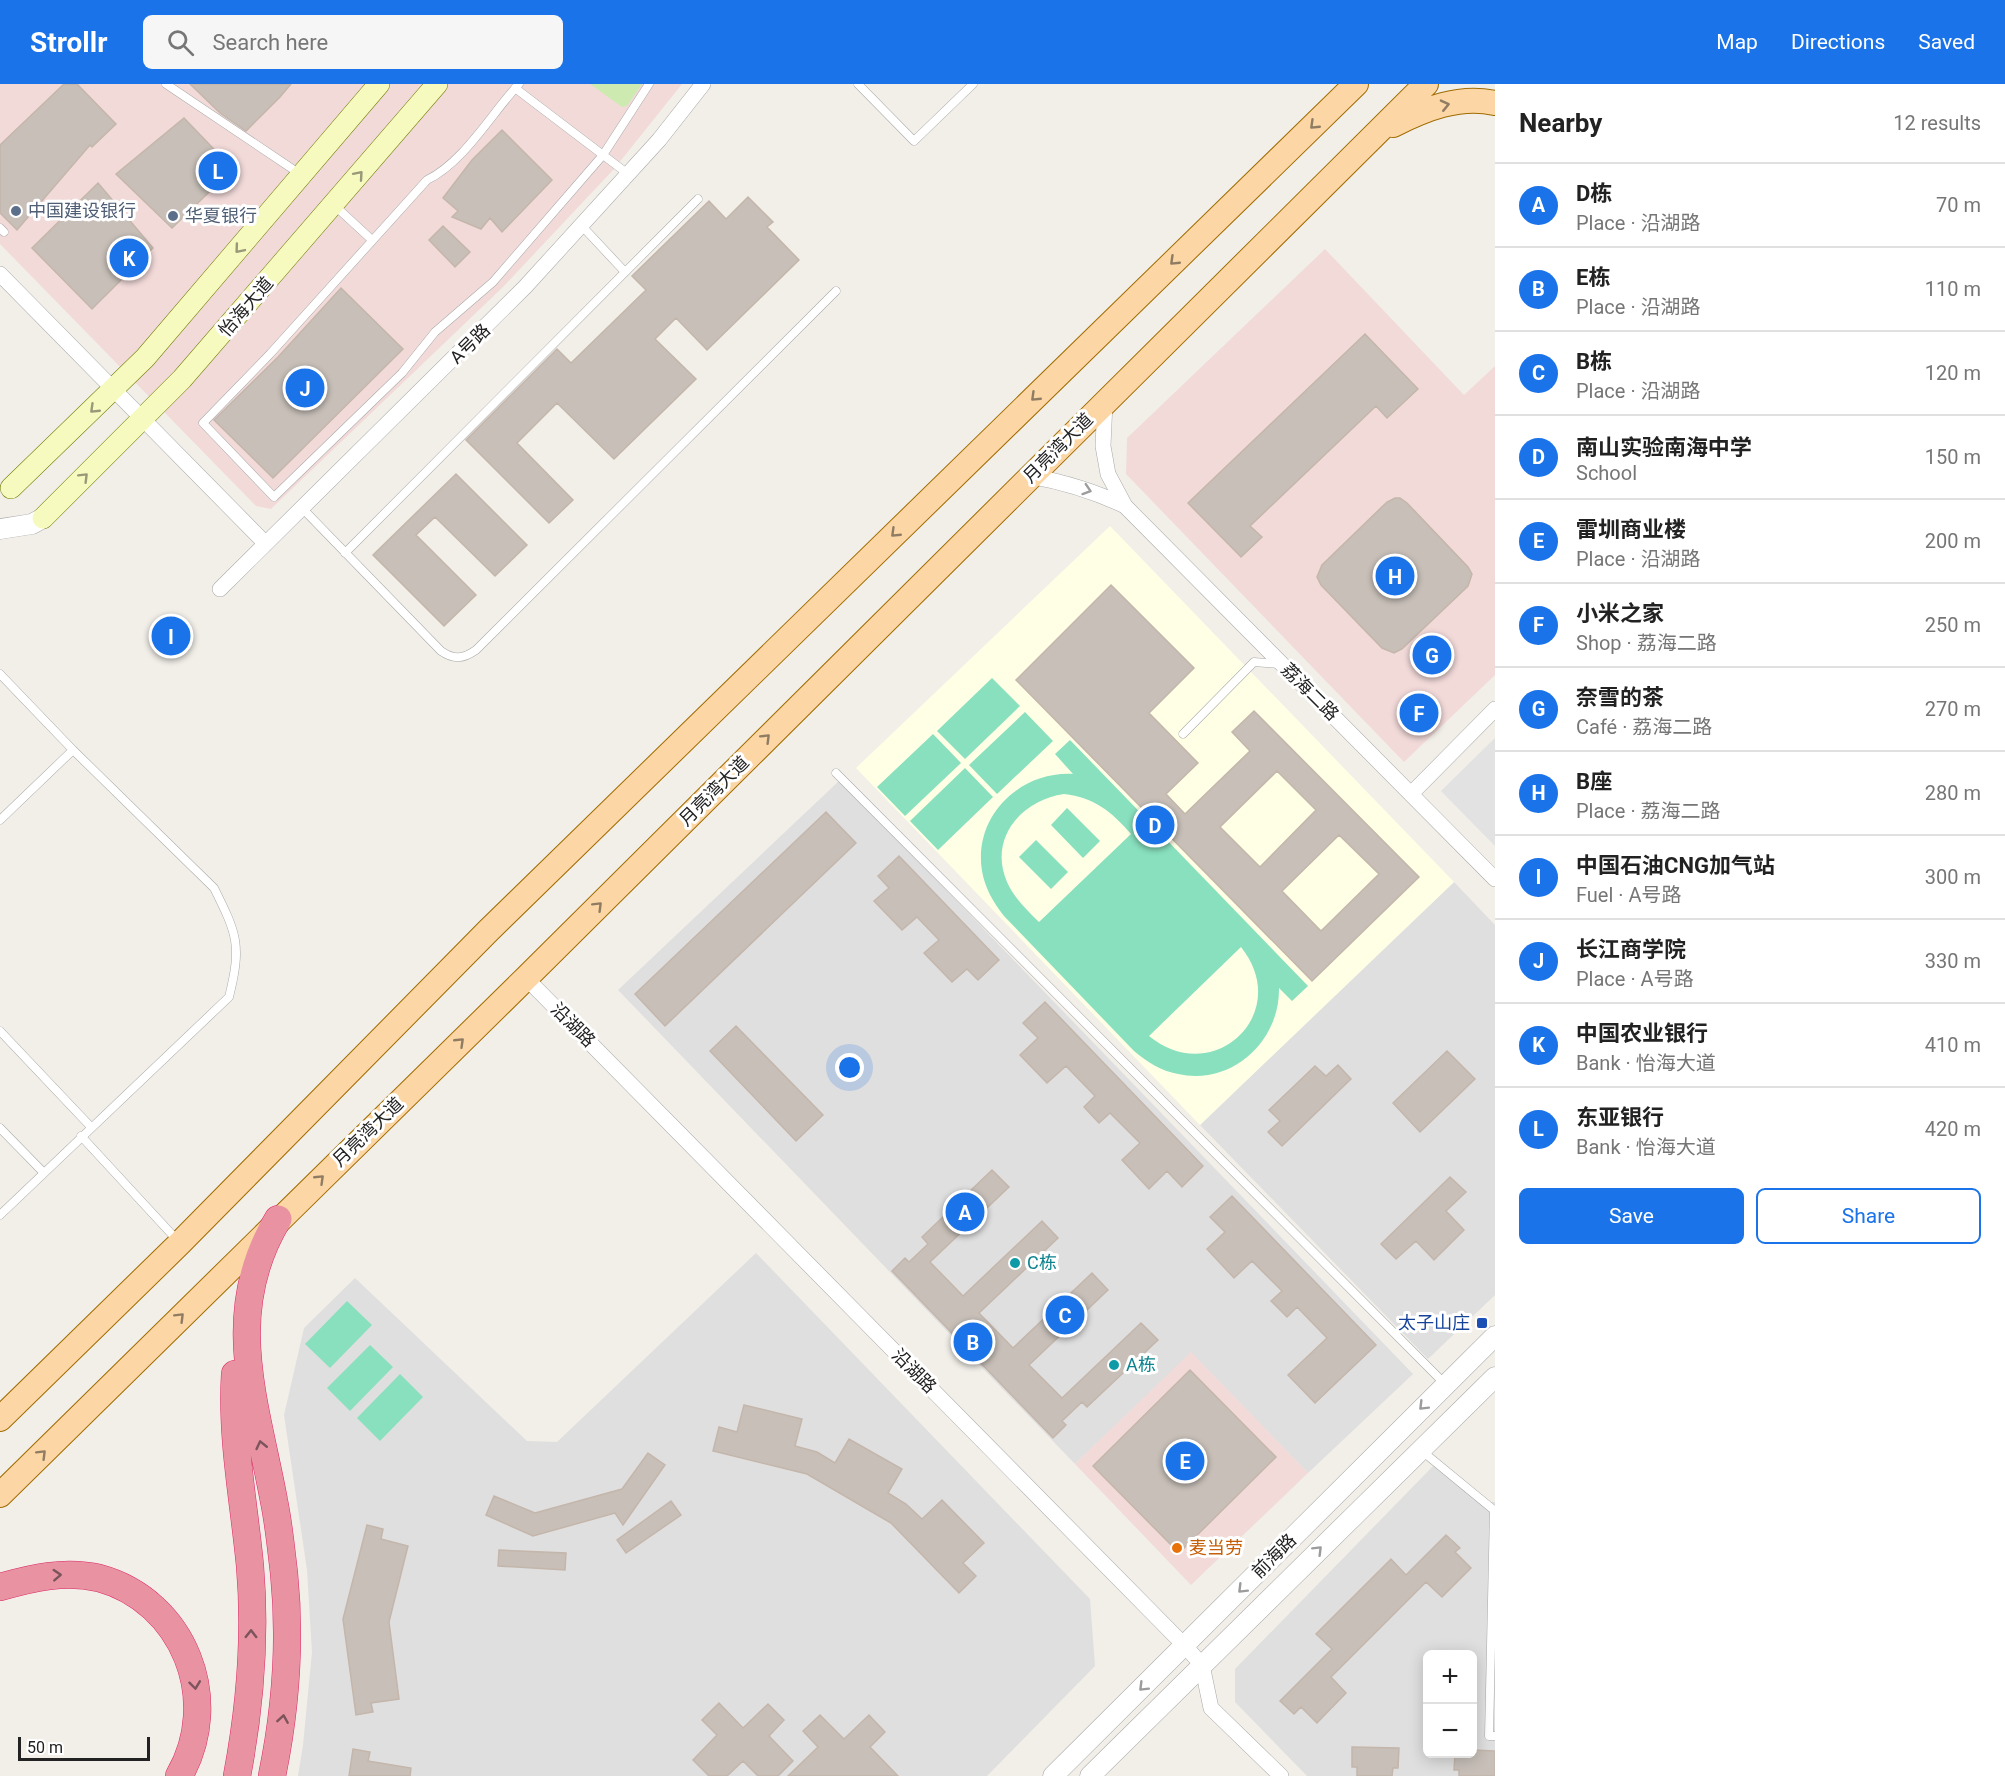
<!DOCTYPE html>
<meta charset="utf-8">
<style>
:root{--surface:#fff;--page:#f6f6f6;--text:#222;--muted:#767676;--line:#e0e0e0;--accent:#1a73e8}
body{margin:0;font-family:Roboto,"Noto Sans SC",sans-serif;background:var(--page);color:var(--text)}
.controls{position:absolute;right:18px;bottom:18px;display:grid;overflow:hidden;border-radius:9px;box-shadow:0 3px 15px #0003}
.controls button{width:54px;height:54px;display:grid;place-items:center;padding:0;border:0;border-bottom:2px solid var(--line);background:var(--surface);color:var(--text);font:30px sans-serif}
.scale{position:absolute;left:18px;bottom:15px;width:132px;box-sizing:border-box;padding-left:6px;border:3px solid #222;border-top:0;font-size:16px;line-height:21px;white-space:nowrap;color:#222;-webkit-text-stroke:4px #fff;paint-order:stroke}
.you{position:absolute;left:850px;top:984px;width:21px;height:21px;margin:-15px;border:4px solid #fff;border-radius:50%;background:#1a73e8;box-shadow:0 0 0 9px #1a73e833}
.badge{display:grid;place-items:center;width:39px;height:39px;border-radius:50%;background:var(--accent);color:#fff;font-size:20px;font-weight:700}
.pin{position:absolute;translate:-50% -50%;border:3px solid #fff;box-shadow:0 2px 6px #0006}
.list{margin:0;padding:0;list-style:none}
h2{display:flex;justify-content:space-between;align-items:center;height:78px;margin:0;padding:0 24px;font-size:26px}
h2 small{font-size:20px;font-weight:400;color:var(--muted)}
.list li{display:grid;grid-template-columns:39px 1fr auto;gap:18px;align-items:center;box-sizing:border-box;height:84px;padding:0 24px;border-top:2px solid var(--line)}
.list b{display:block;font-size:22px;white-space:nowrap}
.list p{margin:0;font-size:20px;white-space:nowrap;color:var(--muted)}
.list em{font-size:20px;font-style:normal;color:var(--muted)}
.actions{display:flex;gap:12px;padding:18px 24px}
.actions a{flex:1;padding:14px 0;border:2px solid var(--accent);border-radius:9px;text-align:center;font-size:21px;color:var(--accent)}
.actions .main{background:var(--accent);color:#fff}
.icon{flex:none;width:33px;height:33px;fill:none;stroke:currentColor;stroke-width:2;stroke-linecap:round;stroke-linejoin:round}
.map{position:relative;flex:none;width:1495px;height:1692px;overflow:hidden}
header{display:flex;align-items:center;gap:36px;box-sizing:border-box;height:84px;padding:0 30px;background:var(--accent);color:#fff}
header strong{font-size:28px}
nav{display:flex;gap:33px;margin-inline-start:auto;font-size:21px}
.search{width:420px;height:54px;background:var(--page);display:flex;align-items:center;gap:15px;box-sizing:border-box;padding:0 21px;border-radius:9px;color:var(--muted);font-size:22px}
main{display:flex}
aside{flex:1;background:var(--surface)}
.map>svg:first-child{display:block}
.residential{fill:#e0dfdf;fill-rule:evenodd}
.commercial{fill:#f2dad9}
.education{fill:#ffffe5}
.grass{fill:#cdebb0}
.pitch{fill:#88e0be;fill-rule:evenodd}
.parking{fill:#e2e2e2}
.building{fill:#c7bfb8;stroke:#c4b6ab;stroke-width:1.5;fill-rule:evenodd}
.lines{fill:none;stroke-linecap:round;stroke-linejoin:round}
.service-casing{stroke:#a9a9a9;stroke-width:9}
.minor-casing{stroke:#a9a9a9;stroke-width:16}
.tertiary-casing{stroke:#a9a9a9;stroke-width:21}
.secondary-casing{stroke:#707d05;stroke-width:22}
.primary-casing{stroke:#a06b00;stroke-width:26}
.motorway-casing{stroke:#dc2a67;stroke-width:28}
.service{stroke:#fff;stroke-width:8}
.minor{stroke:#fff;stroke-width:15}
.tertiary{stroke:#fff;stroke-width:20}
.secondary{stroke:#f7fabf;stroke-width:21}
.primary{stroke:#fcd6a4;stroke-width:24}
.motorway{stroke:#e892a2;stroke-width:27}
.oneway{stroke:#8f7c63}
.oneway2{stroke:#979978}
.oneway3{stroke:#9c9c9c}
.oneway4{stroke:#7b545c}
.service-dot{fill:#5c6f8a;stroke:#fff;stroke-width:2}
.culture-dot{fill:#0f9aa8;stroke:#fff;stroke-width:2}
.transit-dot{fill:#1a4fb4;stroke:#fff;stroke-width:2}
.food-dot{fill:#e8710a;stroke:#fff;stroke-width:2}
.labels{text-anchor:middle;stroke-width:6;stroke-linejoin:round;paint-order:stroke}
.service-label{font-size:18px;fill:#4e5e75;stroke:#fff;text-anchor:start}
.street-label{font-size:18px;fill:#222;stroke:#fff}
.culture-label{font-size:18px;fill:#0d838f;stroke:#fff;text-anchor:start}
.transit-label{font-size:18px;fill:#164399;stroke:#fff;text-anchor:end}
.food-label{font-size:18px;fill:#c56008;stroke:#fff;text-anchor:start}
</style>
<header>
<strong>Strollr</strong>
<div class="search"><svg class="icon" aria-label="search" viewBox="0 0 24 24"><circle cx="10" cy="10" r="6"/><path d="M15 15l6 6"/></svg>Search here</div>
<nav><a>Map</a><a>Directions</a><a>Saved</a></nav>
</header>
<main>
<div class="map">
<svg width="1495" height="1692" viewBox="0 0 1495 1692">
<rect width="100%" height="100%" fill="#f2efe9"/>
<path class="residential" d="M840,696L1413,1290L1308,1389L1191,1269L1075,1380L618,906Z
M1454,798L1495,841V1211L1428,1275L1200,1041Z
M756,1169L1090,1515L1095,1582L987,1692H298L303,1661L312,1568L307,1486L284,1331L304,1244L355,1194L527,1357L557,1358Z
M1438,1377L1491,1418H1495V1692H1307L1235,1618V1585ZM1428,1570H1472V1670H1428Z"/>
<path class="commercial" d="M0,0H682L614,85L503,203L271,425L256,422L0,160Z
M1325,165L1464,311L1495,282V591L1404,678L1126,390L1127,354Z
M1191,1268L1308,1389L1191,1501L1075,1380Z"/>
<path class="education" d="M1110,442L1454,798L1200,1041L856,684Z"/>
<path class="grass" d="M590,0H642L627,22L622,23Z"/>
<path class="pitch" d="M992,594L1020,622L965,675L937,647Z
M1025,628L1053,657L997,710L969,681Z
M933,650L961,679L905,732L877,703Z
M1070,656L1308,902L1292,917L1279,904C1280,957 1232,1002 1178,990C1161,987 1147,978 1134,967L1004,832C993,818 985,804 982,787C973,732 1020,687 1073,690L1055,670ZM1064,710C1094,713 1112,728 1131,750L1039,838C1027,826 1014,814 1007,798C988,754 1022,716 1064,710ZM1241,863C1294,929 1213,1005 1149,952Z
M965,684L993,713L938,766L910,737Z
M1067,724L1100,757L1083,774L1051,741Z
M1036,756L1068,788L1051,805L1019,773Z
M347,1217L372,1241L330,1284L305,1260Z
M370,1261L393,1283L350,1327L327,1304Z
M400,1290L423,1313L380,1357L357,1334Z"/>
<path class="parking" d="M1495,654V762L1441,707Z"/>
<path class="building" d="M64,0H77L116,40L92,63L90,61L17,146L0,129V61Z
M190,0H291L280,13L246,47L220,29Z
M184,34L233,85L172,144L116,90Z
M502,46L552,96L502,148L490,134L481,145L452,133L458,127L443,114L472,76Z
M98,99L153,164L92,225L32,164Z
M748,113L773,138L767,143L799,176L707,266L676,234L655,255L696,295L614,375L557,319L517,359L573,416L549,439L466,356L557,265L571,279L646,206L632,192L709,117L726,135Z
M443,142L470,168L455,183L429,156Z
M341,204L403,265L273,394L214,336L278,273Z
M1365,250L1418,305L1387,334L1376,322L1250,442L1262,453L1241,473L1188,419Z
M456,390L527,461L495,492L435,433L416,451L476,511L444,542L373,471Z
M1395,414H1400L1407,419L1468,483L1472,490L1468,502L1402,565L1394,569L1382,564L1321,501L1317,493L1322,481L1387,418Z
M1111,501L1194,584L1149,629L1198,679L1166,710L1185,730L1250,667L1232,648L1254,627L1419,793L1312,897L1016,596ZM1277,687L1316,726L1260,783L1220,743ZM1339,751L1379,790L1321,847L1282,807Z
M826,728L856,759L665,942L635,910Z
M899,772L999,876L978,896L967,885L952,898L924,869L939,856L917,833L902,846L874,817L889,804L878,792Z
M1045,918L1203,1082L1182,1103L1167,1087L1149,1105L1122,1076L1140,1059L1110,1029L1099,1039L1084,1023L1095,1012L1066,982L1047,999L1020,971L1038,954L1023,939Z
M736,942L823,1031L796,1057L710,967Z
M1447,967L1475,995L1420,1048L1393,1019Z
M1338,981L1351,995L1282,1062L1268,1048L1280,1037L1269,1026L1315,982L1326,992Z
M992,1086L1009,1103L930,1178L963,1212L1042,1137L1058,1154L979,1229L1013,1264L1092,1189L1108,1206L1029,1281L1062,1314L1141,1239L1158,1256L1087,1323L1082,1318L1062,1337L1066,1341L1053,1354L892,1187L905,1174L909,1178L928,1160L922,1153Z
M1450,1093L1466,1108L1446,1127L1464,1146L1434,1176L1416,1157L1396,1175L1381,1160Z
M1232,1112L1376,1261L1315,1319L1288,1291L1327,1254L1297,1223L1287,1233L1271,1217L1282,1207L1252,1177L1234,1194L1207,1165L1225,1148L1210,1133Z
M1190,1286L1276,1373L1179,1469L1093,1382Z
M744,1321L802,1335L795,1362L817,1368L835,1379L849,1355L902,1385L888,1409L906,1420L922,1435L942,1416L984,1459L963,1479L976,1492L959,1509L891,1439L807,1390L713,1367L719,1343L737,1348Z
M648,1369L665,1381L623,1441L615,1429L533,1452L486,1431L494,1412L535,1429L622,1405Z
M671,1417L681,1431L626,1469L617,1456Z
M367,1441L383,1445L381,1455L408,1462L389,1538L399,1615L371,1619L373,1628L356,1631L343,1535Z
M1446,1451L1460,1464L1455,1468L1471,1484L1442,1513L1426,1498L1331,1593L1346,1609L1317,1639L1301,1623L1294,1630L1280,1617L1332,1565L1316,1550L1391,1475L1406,1491Z
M499,1466L566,1469L565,1486L498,1482Z
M719,1619L743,1644L768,1620L784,1636L769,1652L793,1677L778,1692H758L743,1677L727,1692H709L693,1676L717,1651L702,1636Z
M820,1631L844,1655L869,1631L885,1648L870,1663L898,1692H788L818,1663L803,1647Z
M1352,1663L1399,1664L1398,1684H1393L1392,1692H1357V1683H1352Z
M353,1665L370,1668L368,1677L411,1684L410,1692H349Z
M1473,1666L1495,1667V1692H1459V1686H1454L1455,1670H1473Z"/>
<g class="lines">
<defs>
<path id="service" d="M166,0L300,90
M519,0C491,30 464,78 427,96L270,270L203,339L274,413L402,289L435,248L493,198L603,71L649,0
M858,0L914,57L973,0
M515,4L628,90
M334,121L372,156
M581,141L625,188
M0,144L4,148
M302,424L441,567C454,576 463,575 476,566L836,207
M345,469L698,115
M0,590L73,666L214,804C237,850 242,861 229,913L0,1131
M1183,650L1254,578L1279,580
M836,689L1445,1300
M0,736L73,666
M0,947L91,1043
M0,1044L44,1089
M81,1052L178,1157
M1422,1367L1495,1427
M1494,1427L1489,1652H1495"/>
<path id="minor" d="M0,190L265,459
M1030,392C1064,398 1094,407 1125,422L1108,390L1103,362L1105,318
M1125,422L1495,795
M220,505L525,203L659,56L703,0
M1411,710L1495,625
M526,894L1185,1562L1202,1581L1211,1624L1281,1692"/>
<path id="tertiary" d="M0,445L32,440L43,434
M1053,1692L1495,1252
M1090,1692L1495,1293"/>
<path id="secondary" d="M11,404L145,274L379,0
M43,434L182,295L437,0"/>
<path id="primary" d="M1393,41C1425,25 1459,11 1495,19
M0,1335L180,1159L488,847L1356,0
M0,1411L526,894L1426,0"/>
<path id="motorway" d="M235,1290C231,1354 244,1419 250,1482C256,1552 250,1623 237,1692
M0,1503C32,1494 65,1486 99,1494C184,1517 223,1616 179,1692
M272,1692C286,1624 291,1558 284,1489C281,1465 279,1441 274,1417C256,1319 221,1229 278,1135"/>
</defs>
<use href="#service" class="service-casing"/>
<use href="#minor" class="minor-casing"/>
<use href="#tertiary" class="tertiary-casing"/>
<use href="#secondary" class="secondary-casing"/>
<use href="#primary" class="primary-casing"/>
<use href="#motorway" class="motorway-casing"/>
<use href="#service" class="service"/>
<use href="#minor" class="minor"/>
<use href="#tertiary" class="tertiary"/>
<use href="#secondary" class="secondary"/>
<use href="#primary" class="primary"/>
<use href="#motorway" class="motorway"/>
</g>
<defs><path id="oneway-chevron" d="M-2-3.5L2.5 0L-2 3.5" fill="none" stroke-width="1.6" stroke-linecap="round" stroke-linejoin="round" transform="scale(1.5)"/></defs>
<g class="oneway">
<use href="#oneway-chevron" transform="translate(1445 21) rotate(-13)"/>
<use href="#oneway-chevron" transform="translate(1314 41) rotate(136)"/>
<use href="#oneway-chevron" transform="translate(1174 177) rotate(136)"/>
<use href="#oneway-chevron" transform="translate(1035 313) rotate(136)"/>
<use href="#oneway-chevron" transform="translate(895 449) rotate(136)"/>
<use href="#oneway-chevron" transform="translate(766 654) rotate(-45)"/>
<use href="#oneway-chevron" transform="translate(598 822) rotate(-45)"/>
<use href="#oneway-chevron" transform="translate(460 958) rotate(-44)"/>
<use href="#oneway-chevron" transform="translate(320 1095) rotate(-44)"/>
<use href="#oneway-chevron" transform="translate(180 1233) rotate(-45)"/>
<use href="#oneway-chevron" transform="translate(42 1370) rotate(-45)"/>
</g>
<g class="oneway2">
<use href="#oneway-chevron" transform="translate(359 91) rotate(-49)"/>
<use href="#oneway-chevron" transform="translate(239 165) rotate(130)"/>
<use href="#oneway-chevron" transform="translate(94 325) rotate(136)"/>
<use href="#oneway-chevron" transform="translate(84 393) rotate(-45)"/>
</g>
<g class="oneway3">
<use href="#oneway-chevron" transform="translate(1087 406) rotate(18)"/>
<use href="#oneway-chevron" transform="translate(1423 1322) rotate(135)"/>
<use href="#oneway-chevron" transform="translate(1318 1466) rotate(-45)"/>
<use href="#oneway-chevron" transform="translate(1242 1505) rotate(135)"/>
<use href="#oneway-chevron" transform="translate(1143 1603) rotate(135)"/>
</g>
<g class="oneway4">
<use href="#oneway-chevron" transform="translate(261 1361) rotate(-103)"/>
<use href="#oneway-chevron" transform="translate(57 1491) rotate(-3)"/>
<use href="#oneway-chevron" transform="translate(251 1550) rotate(-89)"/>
<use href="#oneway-chevron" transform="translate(195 1601) rotate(83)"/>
<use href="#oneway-chevron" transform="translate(283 1635) rotate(-81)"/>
</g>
<g class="service-dot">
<circle cx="16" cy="127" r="6"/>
<circle cx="173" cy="132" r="6"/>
</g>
<g class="culture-dot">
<circle cx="1015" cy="1179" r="6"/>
<circle cx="1114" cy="1281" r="6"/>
</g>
<rect class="transit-dot" x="1476" y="1233" width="12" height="12" rx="3"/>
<circle class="food-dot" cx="1177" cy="1464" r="6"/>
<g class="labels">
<g class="service-label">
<text x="28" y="133">中国建设银行</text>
<text x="185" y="138">华夏银行</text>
</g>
<g class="street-label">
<text transform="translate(246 223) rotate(-49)" y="6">怡海大道</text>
<text transform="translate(470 260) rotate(-45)" y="6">A号路</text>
<text transform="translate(1058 364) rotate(-45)" y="6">月亮湾大道</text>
<text transform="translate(1310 608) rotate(45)" y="6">荔海二路</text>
<text transform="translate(714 707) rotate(-45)" y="6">月亮湾大道</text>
<text transform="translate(573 941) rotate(45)" y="6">沿湖路</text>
<text transform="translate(368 1048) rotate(-44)" y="6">月亮湾大道</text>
<text transform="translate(914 1287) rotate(45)" y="6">沿湖路</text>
<text transform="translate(1274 1472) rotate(-45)" y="6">前海路</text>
</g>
<g class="culture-label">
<text x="1027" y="1185">C栋</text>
<text x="1126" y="1287">A栋</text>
</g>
<g class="transit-label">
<text x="1470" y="1245">太子山庄</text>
</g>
<g class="food-label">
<text x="1189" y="1470">麦当劳</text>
</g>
</g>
</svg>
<div class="controls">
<button>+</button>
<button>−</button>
</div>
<div class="scale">50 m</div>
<div class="you"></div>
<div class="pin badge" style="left:965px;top:1128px">A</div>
<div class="pin badge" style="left:973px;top:1258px">B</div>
<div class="pin badge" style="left:1065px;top:1231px">C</div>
<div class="pin badge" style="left:1155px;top:741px">D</div>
<div class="pin badge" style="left:1185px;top:1377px">E</div>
<div class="pin badge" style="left:1419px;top:629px">F</div>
<div class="pin badge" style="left:1432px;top:571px">G</div>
<div class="pin badge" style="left:1395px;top:492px">H</div>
<div class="pin badge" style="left:171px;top:552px">I</div>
<div class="pin badge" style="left:305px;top:304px">J</div>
<div class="pin badge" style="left:129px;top:174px">K</div>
<div class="pin badge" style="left:218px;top:87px">L</div>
</div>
<aside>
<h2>Nearby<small>12 results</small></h2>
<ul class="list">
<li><span class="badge">A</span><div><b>D栋</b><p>Place · 沿湖路</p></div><em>70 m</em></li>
<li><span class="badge">B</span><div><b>E栋</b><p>Place · 沿湖路</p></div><em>110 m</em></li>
<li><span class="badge">C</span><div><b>B栋</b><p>Place · 沿湖路</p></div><em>120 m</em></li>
<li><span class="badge">D</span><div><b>南山实验南海中学</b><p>School</p></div><em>150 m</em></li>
<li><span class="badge">E</span><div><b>雷圳商业楼</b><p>Place · 沿湖路</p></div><em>200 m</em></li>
<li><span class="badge">F</span><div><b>小米之家</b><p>Shop · 荔海二路</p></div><em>250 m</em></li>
<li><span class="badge">G</span><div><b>奈雪的茶</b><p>Café · 荔海二路</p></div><em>270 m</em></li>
<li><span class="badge">H</span><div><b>B座</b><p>Place · 荔海二路</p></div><em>280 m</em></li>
<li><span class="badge">I</span><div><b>中国石油CNG加气站</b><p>Fuel · A号路</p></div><em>300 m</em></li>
<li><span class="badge">J</span><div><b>长江商学院</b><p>Place · A号路</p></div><em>330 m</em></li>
<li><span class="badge">K</span><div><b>中国农业银行</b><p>Bank · 怡海大道</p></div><em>410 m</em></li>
<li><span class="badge">L</span><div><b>东亚银行</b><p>Bank · 怡海大道</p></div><em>420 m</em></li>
</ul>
<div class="actions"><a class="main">Save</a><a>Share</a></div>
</aside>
</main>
